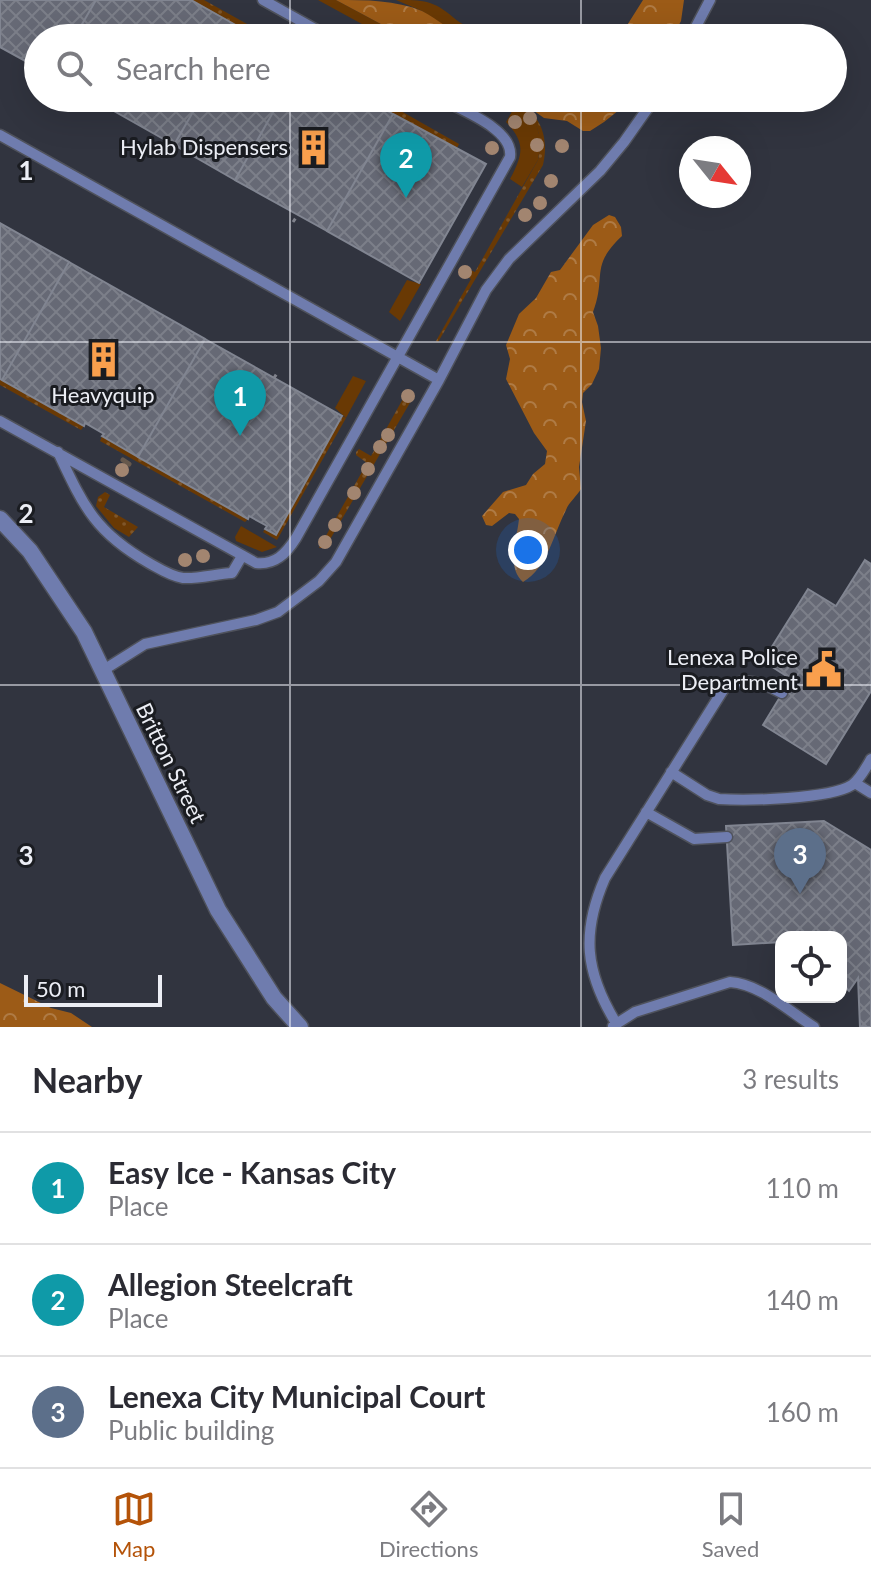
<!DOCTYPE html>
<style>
:root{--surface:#fff;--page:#f2f2f3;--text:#2b2b33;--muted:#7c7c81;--line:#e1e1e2;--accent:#b45309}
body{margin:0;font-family:Lato,sans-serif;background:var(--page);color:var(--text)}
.controls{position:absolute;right:24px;bottom:24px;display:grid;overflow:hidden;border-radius:16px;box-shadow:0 8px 32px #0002}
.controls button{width:72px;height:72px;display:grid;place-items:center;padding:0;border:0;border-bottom:2px solid var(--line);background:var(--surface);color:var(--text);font:40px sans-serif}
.compass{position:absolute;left:679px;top:136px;width:72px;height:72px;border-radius:50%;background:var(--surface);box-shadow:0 8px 32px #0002;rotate:120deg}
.scale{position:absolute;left:24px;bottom:20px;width:138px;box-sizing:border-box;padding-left:8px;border:4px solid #eceef5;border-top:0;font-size:22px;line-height:28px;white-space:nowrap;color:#eceef5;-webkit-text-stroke:6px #1a1c21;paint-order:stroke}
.you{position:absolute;left:528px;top:550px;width:28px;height:28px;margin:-20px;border:6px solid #fff;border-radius:50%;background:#1a73e8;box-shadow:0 0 0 12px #1a73e833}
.badge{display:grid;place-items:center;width:52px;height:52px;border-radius:50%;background:var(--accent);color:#fff;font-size:26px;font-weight:700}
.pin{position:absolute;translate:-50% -66px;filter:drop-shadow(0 2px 4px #0008)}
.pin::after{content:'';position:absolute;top:42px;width:28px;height:24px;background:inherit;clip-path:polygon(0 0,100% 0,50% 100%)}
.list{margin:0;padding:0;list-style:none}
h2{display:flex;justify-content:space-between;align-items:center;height:104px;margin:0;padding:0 32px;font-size:34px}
h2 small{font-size:26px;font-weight:400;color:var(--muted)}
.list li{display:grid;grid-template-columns:52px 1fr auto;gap:24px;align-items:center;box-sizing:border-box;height:112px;padding:0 32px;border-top:2px solid var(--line)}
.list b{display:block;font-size:30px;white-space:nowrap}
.list p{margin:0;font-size:26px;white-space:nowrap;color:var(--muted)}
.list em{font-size:26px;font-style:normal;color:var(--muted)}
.icon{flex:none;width:44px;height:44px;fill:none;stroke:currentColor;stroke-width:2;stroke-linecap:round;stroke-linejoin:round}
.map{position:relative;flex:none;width:871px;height:1027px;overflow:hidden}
.search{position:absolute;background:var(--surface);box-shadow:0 8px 32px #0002;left:24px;right:24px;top:24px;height:88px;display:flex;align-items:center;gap:20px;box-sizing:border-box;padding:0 28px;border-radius:44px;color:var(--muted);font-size:30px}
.sheet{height:440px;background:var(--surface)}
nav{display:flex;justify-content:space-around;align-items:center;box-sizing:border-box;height:112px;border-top:2px solid var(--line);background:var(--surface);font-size:22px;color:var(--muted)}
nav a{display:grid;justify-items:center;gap:4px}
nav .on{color:var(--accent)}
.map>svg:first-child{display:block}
.grass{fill:#693904}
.forest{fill:url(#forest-crowns)}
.garden{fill:url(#garden-dots)}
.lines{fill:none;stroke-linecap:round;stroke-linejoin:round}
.stream{stroke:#66584c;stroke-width:5}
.building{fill:url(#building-cross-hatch);stroke:#818591;stroke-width:2}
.lane-casing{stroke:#4f525c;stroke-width:13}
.street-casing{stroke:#4f525c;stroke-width:19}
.path{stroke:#80828c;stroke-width:3;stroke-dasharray:4 6;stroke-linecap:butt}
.lane{stroke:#6f7cae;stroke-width:10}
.street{stroke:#6f7cae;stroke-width:16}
.tree{fill:#a28570}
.grid{fill:none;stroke:#eceef5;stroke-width:2;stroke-opacity:0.55}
.labels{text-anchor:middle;stroke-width:6;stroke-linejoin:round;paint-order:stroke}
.poi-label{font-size:22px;fill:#eceef5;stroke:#1a1c21;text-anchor:end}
.street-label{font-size:22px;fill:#eceef5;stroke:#1a1c21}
.grid-label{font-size:26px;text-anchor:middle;font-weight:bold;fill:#eceef5;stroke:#1a1c21;stroke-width:6;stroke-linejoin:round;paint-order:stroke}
</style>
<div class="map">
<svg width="871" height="1027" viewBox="0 0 871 1027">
<defs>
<pattern id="forest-crowns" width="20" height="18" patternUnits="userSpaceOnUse" patternTransform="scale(2)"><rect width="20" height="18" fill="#9c5b17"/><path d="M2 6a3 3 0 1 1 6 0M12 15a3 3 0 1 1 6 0" fill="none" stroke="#af7b45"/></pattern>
<pattern id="garden-dots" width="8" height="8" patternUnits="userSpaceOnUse" patternTransform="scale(2)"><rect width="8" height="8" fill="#693904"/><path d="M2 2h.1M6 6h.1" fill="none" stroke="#7f5629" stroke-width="1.8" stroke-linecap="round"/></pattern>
<pattern id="building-cross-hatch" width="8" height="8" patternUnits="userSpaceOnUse" patternTransform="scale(2)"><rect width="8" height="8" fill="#666975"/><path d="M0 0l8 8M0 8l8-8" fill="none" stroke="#7c7f89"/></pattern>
</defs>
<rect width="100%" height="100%" fill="#31343f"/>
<path class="grass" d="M318,0H336L407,38H386L388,34L384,32L382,35Z
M396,0C424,0 433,0 454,18C462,25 473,29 481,35L471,38L457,35L422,11Z
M493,98H511L518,102L531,114L536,124L541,141L538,160L522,187L510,179C523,154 526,143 506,122L515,106L511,104L508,107Z
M407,280L421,284L400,321L389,312Z
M353,376L366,381L346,418L335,408Z
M241,526L277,547L262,552L236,541L235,537Z"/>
<path class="forest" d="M336,0C367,0 395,0 422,11C439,20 452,33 471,38H407Z
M643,0H684L681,21L672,38H619Z
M516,98H634L604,122L590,131H583L567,121L544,118Z
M609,215L615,217L621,227L622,236C589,267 607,276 593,312L598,326L601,348L599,369L592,384L583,393L582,402L586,421L579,467L581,489C577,496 569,502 566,510C553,535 548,567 523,582C506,567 517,539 519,519L515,514L509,513L492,526L486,525L482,516L503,492L526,485L533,474L545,464L547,451L534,433L506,379L510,359L506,345L519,314L536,298L551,272L560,270L593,225Z
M0,983L51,1008L71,1013L92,1027H0Z"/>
<path class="garden" d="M191,0H204L272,38H259Z
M365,98H378L459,144L457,148L445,143Z
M518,102C542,116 549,139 543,165L438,342L436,341L471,279L458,270L462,266L475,272L538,160C543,137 538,118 518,105Z
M0,379L84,426L81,430L0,385Z
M404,397L411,401L325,548H319L367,463L356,455V452L359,449L371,456Z
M342,416L346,418L277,540L263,532L265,529L276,534Z
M102,436L248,519L245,522L100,441Z
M105,492L110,495L104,507L138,527L129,537L114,528L96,506L98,497Z"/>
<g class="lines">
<path class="stream" d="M374,33L380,36
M123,460L129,464"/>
</g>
<path class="building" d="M0,0H96L74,38H38V68L0,47Z
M96,0H191L241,28L235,38H74Z
M241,28L259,38H235Z
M91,98H201L174,145Z
M201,98H281L235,180L174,145Z
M281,98H365L393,114L327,231L235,180Z
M393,114L486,164L419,283L327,231Z
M0,223L69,262L2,380L0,379Z
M69,262L205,339L138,457L102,436L104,434L85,423L84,426L2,380Z
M205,339L342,416L276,535L265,529L267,526L249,516L248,519L138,457Z
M865,560L871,564V691L826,764L763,725L791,679L763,661L808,589L836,606Z
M824,821L871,850V1027H860L858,978L849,991L841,982V937H781V942L733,945L726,826Z"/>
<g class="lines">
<defs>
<path id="lane" d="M263,0L331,38
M690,38L710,0
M0,135L439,380
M0,421L256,563C275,565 286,554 296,538L510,157C514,129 461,110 439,98
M58,452C84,507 95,532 149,563C160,569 170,576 183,578C198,579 216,574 232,573L242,556
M102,671L145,644L256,620L278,612L319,581L336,562L439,380L486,290L509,259L600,171L624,142L655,98
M671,772L707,795L719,799C746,801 830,799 852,785C860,779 866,768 871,759
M855,783L871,793
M646,812L694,839L727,837
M616,1023C585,972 581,933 605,878L725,687C745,676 763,683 782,693
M613,1026L635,1012L730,982C760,984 789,1011 814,1027"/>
<path id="street" d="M0,519L30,551L84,632L218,910L274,998L300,1027"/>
</defs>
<use href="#lane" class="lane-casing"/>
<use href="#street" class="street-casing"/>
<path class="path" d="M293,222L298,215
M274,378L279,370"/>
<use href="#lane" class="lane"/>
<use href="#street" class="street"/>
</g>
<g class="tree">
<circle cx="530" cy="118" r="7"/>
<circle cx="515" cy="122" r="7"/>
<circle cx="537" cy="145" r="7"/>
<circle cx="562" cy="146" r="7"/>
<circle cx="492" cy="148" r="7"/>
<circle cx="551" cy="181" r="7"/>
<circle cx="540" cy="203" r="7"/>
<circle cx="525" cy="215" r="7"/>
<circle cx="465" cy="272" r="7"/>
<circle cx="408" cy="396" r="7"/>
<circle cx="388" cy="435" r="7"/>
<circle cx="380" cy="447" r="7"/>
<circle cx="368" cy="469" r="7"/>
<circle cx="122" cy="470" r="7"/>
<circle cx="354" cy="493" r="7"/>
<circle cx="335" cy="525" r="7"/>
<circle cx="325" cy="542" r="7"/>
<circle cx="203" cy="556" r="7"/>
<circle cx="185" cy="560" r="7"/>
</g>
<path class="grid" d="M290,0V38M581,0V38M290,98V1027M581,98V1027M0,342H871M0,685H871"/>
<defs>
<symbol id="building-bare" viewBox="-9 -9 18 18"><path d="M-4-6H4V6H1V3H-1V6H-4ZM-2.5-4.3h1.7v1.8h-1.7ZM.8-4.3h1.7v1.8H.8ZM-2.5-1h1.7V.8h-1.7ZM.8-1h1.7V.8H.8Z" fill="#f99f4d" stroke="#1a1c21" stroke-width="2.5" paint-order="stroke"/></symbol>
<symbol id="civic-bare" viewBox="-9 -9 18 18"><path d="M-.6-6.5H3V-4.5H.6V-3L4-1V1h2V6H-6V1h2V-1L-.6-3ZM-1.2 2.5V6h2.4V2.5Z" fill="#f99f4d" stroke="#1a1c21" stroke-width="2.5" paint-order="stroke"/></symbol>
</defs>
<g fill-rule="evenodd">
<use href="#building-bare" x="288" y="122" width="51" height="51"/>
<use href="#building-bare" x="78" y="334" width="51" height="51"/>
<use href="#civic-bare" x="798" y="644" width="51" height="51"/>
</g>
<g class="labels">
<g class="poi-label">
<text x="288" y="155">Hylab Dispensers</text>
<text x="103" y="403" text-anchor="middle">Heavyquip</text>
<text x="798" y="665">Lenexa Police<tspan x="798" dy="25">Department</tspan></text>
</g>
<g class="street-label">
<text transform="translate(171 763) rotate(64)" y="8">Britton Street</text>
</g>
</g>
<g class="grid-label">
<text x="26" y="180">1</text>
<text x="26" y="523">2</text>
<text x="26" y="865">3</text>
</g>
</svg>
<div class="controls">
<button><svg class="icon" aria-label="locate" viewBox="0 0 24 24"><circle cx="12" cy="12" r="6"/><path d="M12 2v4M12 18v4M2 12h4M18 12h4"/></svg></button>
</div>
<svg class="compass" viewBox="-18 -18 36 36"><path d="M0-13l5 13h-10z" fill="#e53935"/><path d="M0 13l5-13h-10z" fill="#7c7c81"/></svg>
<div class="scale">50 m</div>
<div class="you"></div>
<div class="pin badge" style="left:240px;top:436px;background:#0f9aa8">1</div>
<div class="pin badge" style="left:406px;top:198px;background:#0f9aa8">2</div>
<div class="pin badge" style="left:800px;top:894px;background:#5c6f8a">3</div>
<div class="search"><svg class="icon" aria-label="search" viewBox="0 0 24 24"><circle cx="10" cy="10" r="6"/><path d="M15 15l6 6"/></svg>Search here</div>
</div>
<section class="sheet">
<h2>Nearby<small>3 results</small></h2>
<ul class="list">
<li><span class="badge" style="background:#0f9aa8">1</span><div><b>Easy Ice - Kansas City</b><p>Place</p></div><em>110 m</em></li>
<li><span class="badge" style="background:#0f9aa8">2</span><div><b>Allegion Steelcraft</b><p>Place</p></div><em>140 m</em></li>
<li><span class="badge" style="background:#5c6f8a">3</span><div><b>Lenexa City Municipal Court</b><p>Public building</p></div><em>160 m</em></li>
</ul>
</section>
<nav>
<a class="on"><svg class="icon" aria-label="map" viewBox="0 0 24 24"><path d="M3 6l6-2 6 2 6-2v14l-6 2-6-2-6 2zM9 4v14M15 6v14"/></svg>Map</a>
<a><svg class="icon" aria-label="directions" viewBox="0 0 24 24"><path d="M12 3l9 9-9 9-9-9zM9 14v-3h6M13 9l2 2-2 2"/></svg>Directions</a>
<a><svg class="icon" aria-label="saved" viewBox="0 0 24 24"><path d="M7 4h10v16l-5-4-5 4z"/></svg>Saved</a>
</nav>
